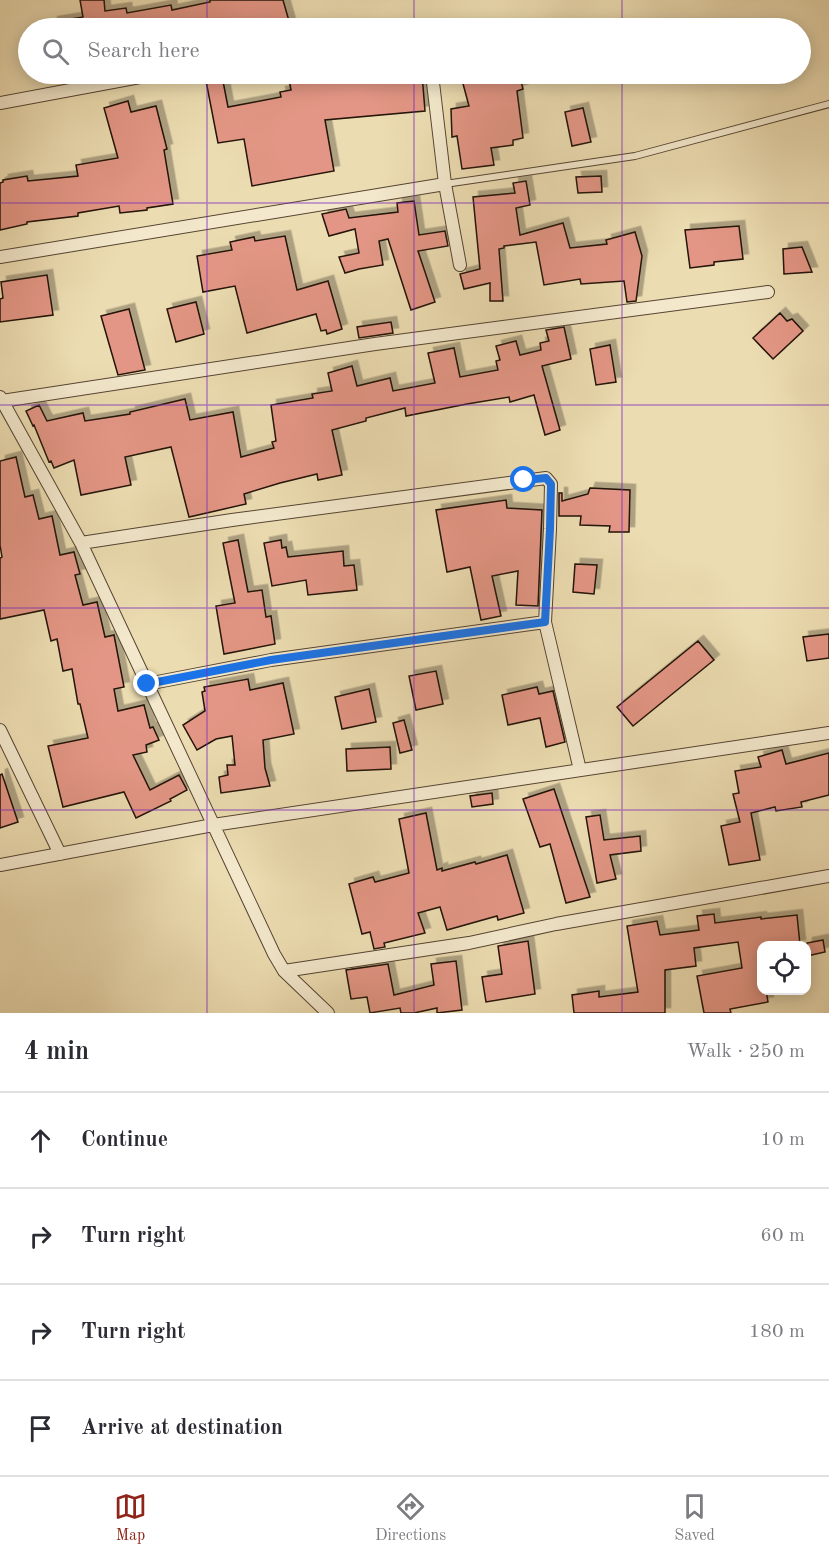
<!DOCTYPE html>
<meta charset="utf-8">
<style>
:root{--surface:#fff;--page:#f7f7f7;--text:#2b2b33;--muted:#7c7c81;--line:#e1e1e2;--accent:#8f2418}
body{margin:0;font-family:"Old Standard TT",serif;background:var(--page);color:var(--text)}
.controls{position:absolute;right:18px;bottom:18px;display:grid;overflow:hidden;border-radius:12px;box-shadow:0 3px 15px #0003}
.controls button{width:54px;height:54px;display:grid;place-items:center;padding:0;border:0;border-bottom:2px solid var(--line);background:var(--surface);color:var(--text);font:30px sans-serif}
.stop{position:absolute;width:18px;height:18px;margin:-14px;border:4px solid #1a73e8;border-radius:50%;background:#fff}
.stop.end{background:#1a73e8;border-color:#fff;box-shadow:0 2px 6px #0008}
.list{margin:0;padding:0;list-style:none}
h2{display:flex;justify-content:space-between;align-items:center;height:78px;margin:0;padding:0 24px;font-size:26px}
h2 small{font-size:20px;font-weight:400;color:var(--muted)}
.list li{display:grid;grid-template-columns:39px 1fr auto;gap:18px;align-items:center;box-sizing:border-box;height:96px;padding:0 24px;border-top:2px solid var(--line)}
.list b{display:block;font-size:22px;white-space:nowrap}
.list em{font-size:20px;font-style:normal;color:var(--muted)}
.icon{flex:none;width:33px;height:33px;fill:none;stroke:currentColor;stroke-width:2;stroke-linecap:round;stroke-linejoin:round}
.map{position:relative;flex:none;width:829px;height:1013px;overflow:hidden}
.search{position:absolute;background:var(--surface);box-shadow:0 3px 15px #0003;left:18px;right:18px;top:18px;height:66px;display:flex;align-items:center;gap:15px;box-sizing:border-box;padding:0 21px;border-radius:33px;color:var(--muted);font-size:22px}
.sheet{height:462px;background:var(--surface)}
nav{display:flex;justify-content:space-around;align-items:center;box-sizing:border-box;height:84px;border-top:2px solid var(--line);background:var(--surface);font-size:16px;color:var(--muted)}
nav a{display:grid;justify-items:center;gap:3px}
nav .on{color:var(--accent)}
.map>svg:first-child{display:block}
.building{fill:#e39685;stroke:#231207;stroke-width:1.5;filter:url(#shadow)}
.lines{fill:none;stroke-linecap:round;stroke-linejoin:round}
.service-casing{stroke:#554432;stroke-width:8}
.minor-casing{stroke:#554432;stroke-width:14}
.service{stroke:#f3e8cc;stroke-width:6}
.minor{stroke:#f3e8cc;stroke-width:12}
.route{stroke:#1a73e8;stroke-width:8}
.grid{fill:none;stroke:#7b2cbf;stroke-width:1.5;stroke-opacity:0.55}
</style>
<div class="map">
<svg width="829" height="1013" viewBox="0 0 829 1013">
<defs>
<filter id="shadow"><feDropShadow dx="5.5" dy="-5.5" stdDeviation="0" flood-color="#0004"/></filter>
</defs>
<rect width="100%" height="100%" fill="#ecdcb1"/>
<filter id="stains"><feTurbulence type="fractalNoise" baseFrequency=".00333" numOctaves="4"/><feColorMatrix values="0 0 0 0 .2 0 0 0 0 .09 0 0 0 0 .02 0 0 0 .5 -.17"/></filter>
<radialGradient id="worn" r=".72"><stop offset=".6" stop-color="#630" stop-opacity="0"/><stop offset="1" stop-color="#630" stop-opacity=".3"/></radialGradient>
<path class="building" d="M80,0H104L105,11L126,8L127,13L171,5L172,10L210,2V0H283L291,28H103V27L91,28H53L52,22L83,17Z
M288,74H324V75L422,74L425,111L325,120L334,171L252,186L244,139L218,143L206,81L222,76L228,107L281,97L280,92L291,90Z
M484,74H519L523,89L517,91L523,138L513,140V145L491,148L494,165L462,169L457,136L452,137L451,109L469,106L462,80Z
M128,101L131,112L156,106L167,149L164,150L173,204L147,208V210L120,213L119,206L78,213V216L27,222V224L0,230V183L3,182V180L27,176L28,181L78,176L76,165L118,158L104,108Z
M583,108L591,142L572,146L565,112Z
M601,176L602,192L578,193L576,177Z
M526,181L530,205L516,208L520,235L563,223L570,248L607,244L606,240L635,232L642,256L636,301L627,302L624,281L581,284L580,279L544,285L536,242L504,246V248L499,249L503,301H490V283L464,289L460,274L480,269L473,197L515,193L513,183Z
M414,201L419,235L445,231L448,246L418,251L435,302L411,310L388,239L379,241L383,265L359,269L345,273L339,257L359,253L355,229L329,236L322,214L346,209L349,218L398,212L397,203Z
M739,226L743,259L714,262V265L690,268L685,230Z
M285,236L297,290L328,281L342,329L327,334L326,330L321,331L316,314L247,333L235,286L203,292L197,256L232,250L230,242L254,237L255,241Z
M802,247L812,272L784,274L783,249Z
M47,275L53,315L0,322V299L3,298L1,282Z
M196,302L204,334L176,342L167,309Z
M129,309L145,370L118,375L101,316Z
M780,313L787,321L792,319L803,331L773,359L753,338Z
M391,322L393,333L359,338L357,327Z
M564,327L571,359L542,366L560,430L545,435L534,395L510,402L509,397L467,404L406,416L405,408L366,418V421L332,430L342,475L318,480L317,474L280,483L244,494L246,504L189,517L171,447L125,457L131,485L81,495L74,460L54,468L51,461L49,462L34,425L33,426L26,411L39,405L47,421L83,413L85,421L130,414V412L185,399L190,420L233,412L241,457L274,448L272,442L276,441L271,405L313,398L312,394L332,391L328,373L352,366L357,386L390,378L393,391L435,383L428,353L454,348L460,377L498,370L496,361L500,360L496,346L516,341L520,355L541,350L540,343L549,341L546,330Z
M610,345L616,382L596,385L590,349Z
M16,457L25,497L33,495L39,519L52,516L60,555L74,552L80,574L75,575L83,605L97,602L105,637L114,635L124,687L114,689L118,711L144,705L150,728L153,727L159,740L146,745L147,752L133,755L150,790L179,775L187,790L170,799L171,801L136,818L124,792L63,807L48,746L88,738L80,704H78L72,669L63,671L57,639L51,641L44,610L0,619V558L2,557L0,545V461Z
M590,488L630,490L629,532H609L610,526L580,525L581,516H559V493H562V501L588,494Z
M506,500L507,508L542,510L538,606L516,605L518,571L492,576L501,616L481,620L470,567L447,572L436,510Z
M238,540L248,592L262,590L266,617L271,616L275,644L224,654L216,606L235,603L223,543Z
M281,540L282,548L286,547L288,557L343,551L344,566L354,565L357,590L308,595L306,580L272,586L264,543Z
M575,564L597,565L594,594L573,592Z
M829,634V658L807,661L803,637Z
M698,641L714,660L633,726L617,707Z
M436,671L443,704L416,710L409,676Z
M248,679L250,690L283,683L294,734L263,740L265,768L270,786L221,793L219,777L228,775L227,765H235L232,736L216,739L197,750L183,725L205,711L202,692L205,691L204,687Z
M537,687L539,694L553,691L565,742L546,747L540,718L508,725L502,695Z
M369,689L376,722L342,729L335,697Z
M404,720L412,750L400,753L393,723Z
M390,747L391,769L347,771L346,749Z
M782,750L786,764L829,753V795L801,802L802,807L776,811L775,807L751,813L760,860L729,865L721,826L740,822L733,794L739,793L735,771L761,767L758,757Z
M2,774L18,822L0,828V775Z
M554,789L590,897L566,903L550,844L540,847L523,799Z
M492,793L493,804L472,807L470,796Z
M426,813L437,870L442,868V871L475,862L476,864L507,855L524,913L498,920L497,916L447,930L440,907L418,913L425,933L384,943L385,947L374,949L370,932L362,934L349,884L373,877L375,882L409,873L399,819Z
M600,815L604,840L640,836L641,851L610,855L616,879L597,883L586,817Z
M714,914L715,923L761,917V919L797,915L800,945H762V990H766L768,1002L730,1009L731,1013H704L697,976L742,968L738,942L694,948L696,966L665,970V1013H574L572,995L599,991V997L638,992L627,926L657,921L660,935L699,930L697,916Z
M823,940L825,952L807,956V943Z
M528,941L535,994L486,1002L482,977L502,974L498,946Z
M456,961L462,1010L437,1013V1008L414,1013H401L400,1008L370,1013L367,997L351,999L346,970L388,964L394,995L434,985L431,964Z"/>
<g class="lines">
<defs>
<path id="service" d="M445,184L635,156L829,104"/>
<path id="minor" d="M432,74L445,184L460,265
M0,103L156,74
M0,257L445,184
M0,397L81,543L274,954L284,971L328,1013
M2,401L375,344L768,292
M81,543L232,520L546,478L551,484L550,529L545,622L580,770
M147,684L271,660L545,622
M0,730L60,854
M0,865L213,825L829,733
M284,971L469,943L556,924L829,876"/>
</defs>
<use href="#service" class="service-casing"/>
<use href="#minor" class="minor-casing"/>
<use href="#service" class="service"/>
<use href="#minor" class="minor"/>
</g>
<g class="lines">
<path class="route" d="M147,684L271,660L545,622L550,529L551,484L546,478L524,480"/>
</g>
<path class="grid" d="M207,0V28M414,0V28M622,0V28M207,74V1013M414,74V1013M622,74V1013M0,203H829M0,405H829M0,608H829M0,810H829"/>
<rect width="100%" height="100%" filter="url(#stains)"/>
<rect width="100%" height="100%" fill="url(#worn)"/>
</svg>
<div class="controls">
<button><svg class="icon" aria-label="locate" viewBox="0 0 24 24"><circle cx="12" cy="12" r="6"/><path d="M12 2v4M12 18v4M2 12h4M18 12h4"/></svg></button>
</div>
<div class="stop" style="left:524px;top:480px"></div>
<div class="stop end" style="left:147px;top:684px"></div>
<div class="search"><svg class="icon" aria-label="search" viewBox="0 0 24 24"><circle cx="10" cy="10" r="6"/><path d="M15 15l6 6"/></svg>Search here</div>
</div>
<section class="sheet">
<h2>4 min<small>Walk · 250 m</small></h2>
<ul class="list">
<li><svg class="icon" aria-label="ahead" viewBox="0 0 24 24"><path d="M12 20V5M6 11l6-6 6 6"/></svg><div><b>Continue</b></div><em>10 m</em></li>
<li><svg class="icon" aria-label="right" viewBox="0 0 24 24"><path d="M7 20v-9h11M14 6l5 5-5 5"/></svg><div><b>Turn right</b></div><em>60 m</em></li>
<li><svg class="icon" aria-label="right" viewBox="0 0 24 24"><path d="M7 20v-9h11M14 6l5 5-5 5"/></svg><div><b>Turn right</b></div><em>180 m</em></li>
<li><svg class="icon" aria-label="arrive" viewBox="0 0 24 24"><path d="M6 21V4h12l-3 4 3 4H6"/></svg><div><b>Arrive at destination</b></div></li>
</ul>
</section>
<nav>
<a class="on"><svg class="icon" aria-label="map" viewBox="0 0 24 24"><path d="M3 6l6-2 6 2 6-2v14l-6 2-6-2-6 2zM9 4v14M15 6v14"/></svg>Map</a>
<a><svg class="icon" aria-label="directions" viewBox="0 0 24 24"><path d="M12 3l9 9-9 9-9-9zM9 14v-3h6M13 9l2 2-2 2"/></svg>Directions</a>
<a><svg class="icon" aria-label="saved" viewBox="0 0 24 24"><path d="M7 4h10v16l-5-4-5 4z"/></svg>Saved</a>
</nav>
